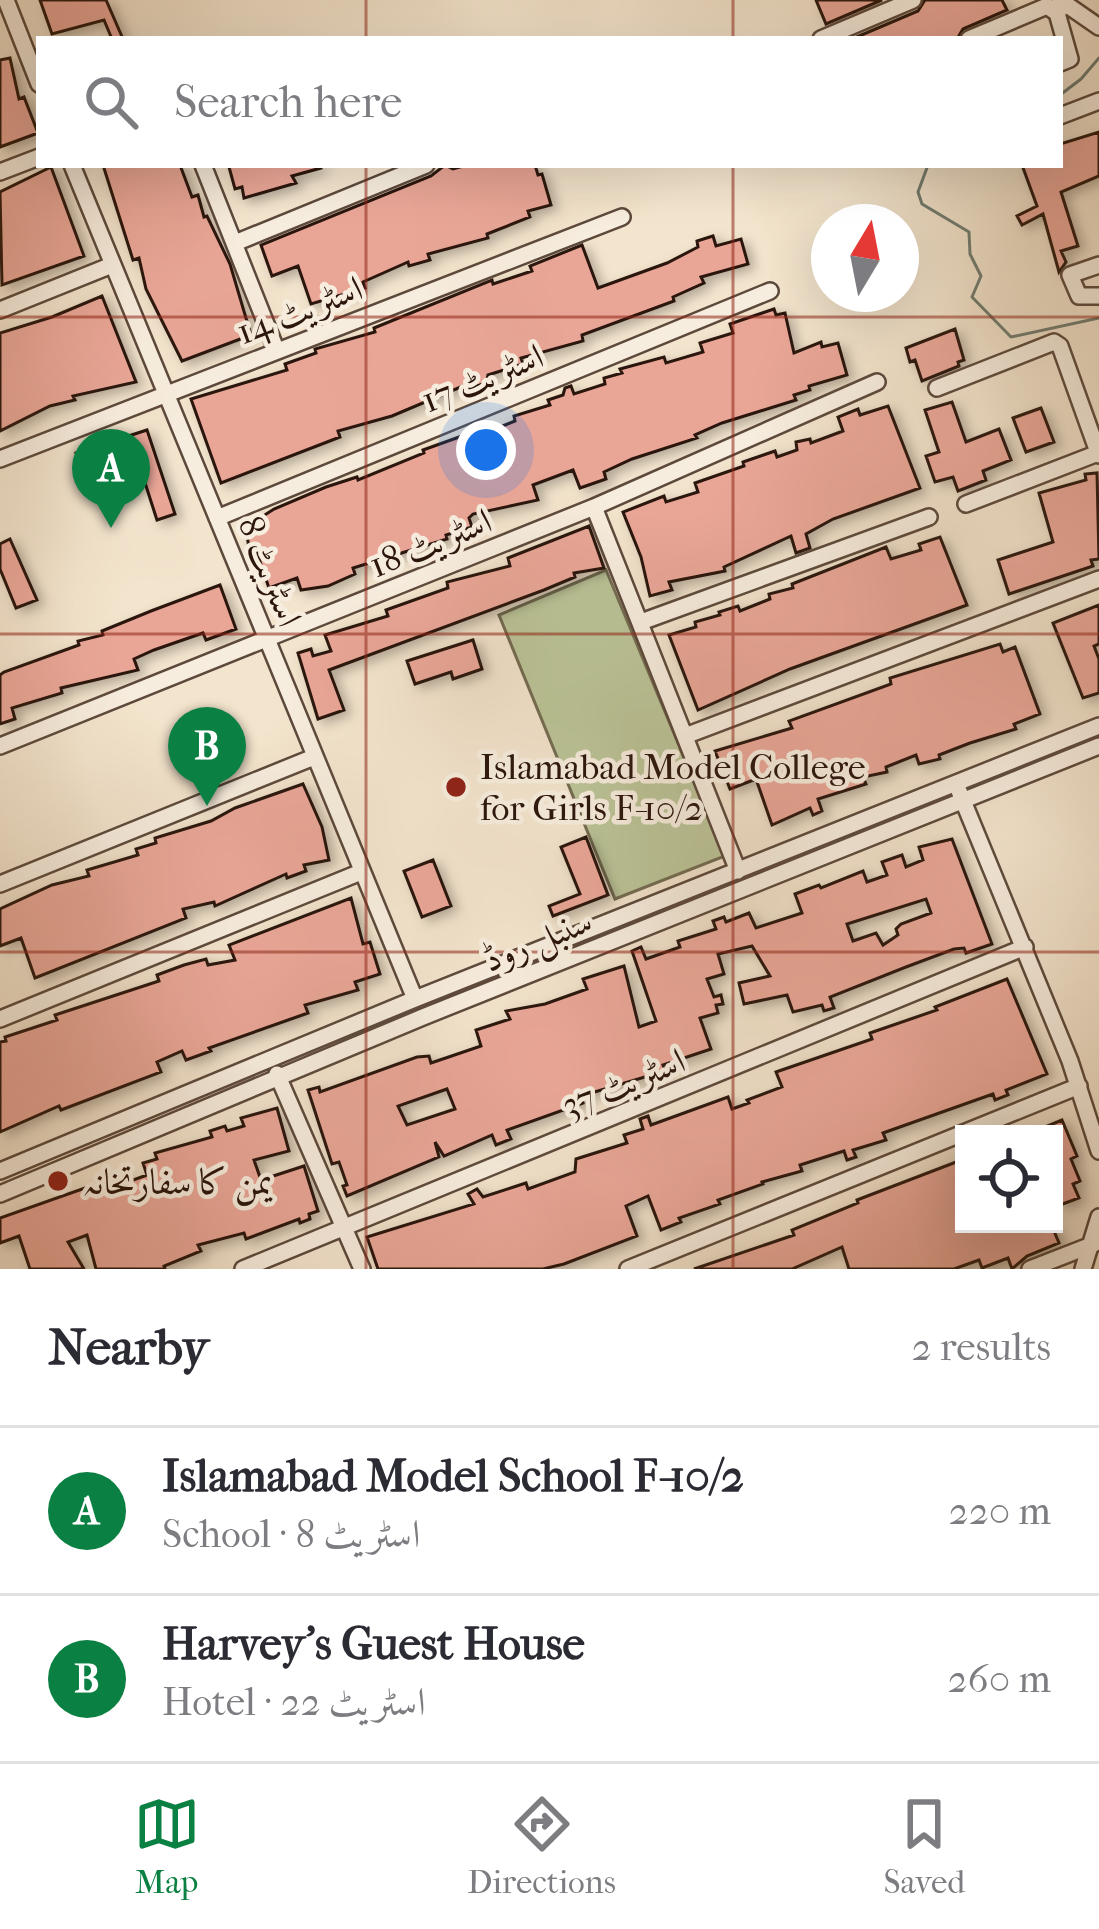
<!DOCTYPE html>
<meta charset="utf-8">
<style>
:root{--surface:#fff;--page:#f7f7f7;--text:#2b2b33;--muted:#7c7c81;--line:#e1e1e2;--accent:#0b8043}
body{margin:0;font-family:"IM FELL French Canon",Amiri,serif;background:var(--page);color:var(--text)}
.controls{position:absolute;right:36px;bottom:36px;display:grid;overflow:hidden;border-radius:0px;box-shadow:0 12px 48px #0002}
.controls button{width:108px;height:108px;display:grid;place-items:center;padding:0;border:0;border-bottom:3px solid var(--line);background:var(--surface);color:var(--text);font:60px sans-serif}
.compass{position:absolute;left:811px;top:204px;width:108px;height:108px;border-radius:50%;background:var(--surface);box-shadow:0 12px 48px #0002;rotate:10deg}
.you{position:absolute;left:486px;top:450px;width:42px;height:42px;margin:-30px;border:9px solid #fff;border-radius:50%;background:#1a73e8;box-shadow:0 0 0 18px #1a73e833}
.badge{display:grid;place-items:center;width:78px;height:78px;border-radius:50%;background:var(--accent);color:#fff;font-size:39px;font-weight:700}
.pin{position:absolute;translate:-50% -99px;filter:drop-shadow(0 3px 6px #0008)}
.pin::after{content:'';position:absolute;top:63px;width:42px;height:36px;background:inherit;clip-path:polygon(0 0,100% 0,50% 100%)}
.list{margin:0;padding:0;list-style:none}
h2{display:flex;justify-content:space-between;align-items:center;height:156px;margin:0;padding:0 48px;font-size:51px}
h2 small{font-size:39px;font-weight:400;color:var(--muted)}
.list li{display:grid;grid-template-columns:78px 1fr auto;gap:36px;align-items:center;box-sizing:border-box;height:168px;padding:0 48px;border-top:3px solid var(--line)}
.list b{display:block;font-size:45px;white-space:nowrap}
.list p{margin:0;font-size:39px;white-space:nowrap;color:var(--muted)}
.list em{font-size:39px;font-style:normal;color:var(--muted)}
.icon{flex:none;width:66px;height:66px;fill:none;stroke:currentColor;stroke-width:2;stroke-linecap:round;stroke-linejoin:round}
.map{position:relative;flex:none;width:1099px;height:1269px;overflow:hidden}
.search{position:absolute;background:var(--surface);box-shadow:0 12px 48px #0002;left:36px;right:36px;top:36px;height:132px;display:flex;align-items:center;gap:30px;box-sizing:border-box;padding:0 42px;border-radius:0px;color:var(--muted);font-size:45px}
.sheet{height:492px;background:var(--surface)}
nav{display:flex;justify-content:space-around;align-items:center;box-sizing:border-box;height:168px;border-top:3px solid var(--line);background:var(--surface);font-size:33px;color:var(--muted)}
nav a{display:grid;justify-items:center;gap:6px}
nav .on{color:var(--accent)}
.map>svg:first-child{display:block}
.green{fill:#bbc498;stroke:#736c52;stroke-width:3}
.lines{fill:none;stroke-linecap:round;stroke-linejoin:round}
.stream{stroke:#6f7b70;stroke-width:3}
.building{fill:#e9a697;stroke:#2b150c;stroke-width:3;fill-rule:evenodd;filter:url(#shadow)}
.minor-casing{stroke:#5d493c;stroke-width:20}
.minor{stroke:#f7edde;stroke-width:15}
.grid{fill:none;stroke:#8f2418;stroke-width:3;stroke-opacity:0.55}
.poi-dot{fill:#8f2418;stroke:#f7edde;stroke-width:4.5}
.labels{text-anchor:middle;stroke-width:9;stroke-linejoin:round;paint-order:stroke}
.street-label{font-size:36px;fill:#2b150c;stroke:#f7edde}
.poi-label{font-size:36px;fill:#2b150c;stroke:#f7edde;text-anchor:start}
</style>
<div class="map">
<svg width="1099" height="1269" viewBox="0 0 1099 1269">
<defs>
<filter id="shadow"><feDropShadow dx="6" dy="4" stdDeviation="6" flood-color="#0004"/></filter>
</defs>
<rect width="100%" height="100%" fill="#f3e4cd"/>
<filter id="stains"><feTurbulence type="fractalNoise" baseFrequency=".00167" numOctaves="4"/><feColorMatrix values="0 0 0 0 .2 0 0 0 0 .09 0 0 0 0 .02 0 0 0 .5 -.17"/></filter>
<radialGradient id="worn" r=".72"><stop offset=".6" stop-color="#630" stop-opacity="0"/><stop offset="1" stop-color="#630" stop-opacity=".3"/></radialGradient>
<path class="green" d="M606,570L725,856L615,899L499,615Z"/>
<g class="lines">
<path class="stream" d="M1060,95L1081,79L1099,58
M928,165L918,192L922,204L969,232L970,254L981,276L972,297L1011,337L1099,318"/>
</g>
<path class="building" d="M40,0H106L123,39H112L104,20L52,34Z
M816,0H882L826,24Z
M925,0H1002L1007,10L963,29L957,39H852L918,11Z
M10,58L19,99L24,97L38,133L0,147V60Z
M1099,132V176L1061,192L1078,246L1061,251L1066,262L1059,272L1043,214L1022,225L1017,216L1037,206L1022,165H1060V144Z
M103,165H180L192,197L198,195L204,217L207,216L230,264L251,335L182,361L146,289L139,258L133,260Z
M237,165H321V168L292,176L296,183L244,198L242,187L235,189L229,167Z
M445,165L453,169L467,165H535L538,175L542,174L551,205L528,211L530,217L487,234L488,238L428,254L430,260L409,266L408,262L363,282L365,288L311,304L298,266L272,276L261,245L431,176Z
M51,167L84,256L2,285L0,192Z
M713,236L716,246L741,239L748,264L701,277L704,283L673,297L674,301L582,335L583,341L521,358L523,364L488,375L486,383L465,390L463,386L392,416L338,431L340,437L221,483L191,399L287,370L285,364L316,353L315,349L375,332L374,328L492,280L493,284L532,271L530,266L582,245L598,288L667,263L698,247L697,241Z
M102,296L136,382L73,396L75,400L50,406L0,431V333L52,317Z
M774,309L776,315L785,313L794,353L821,342L822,347L838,343L847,375L809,386L810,390L794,395L796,400L722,423L695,435L697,438L632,459L604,472L606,479L580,488L573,470L533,485L538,500L473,514L469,518L472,527L446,535L447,539L353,568L355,574L328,586L301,590L297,578L269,588L255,547L249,549L246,527L274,509L326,487L357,477L358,480L424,453L423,450L476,431L478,436L515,421L514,416L550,405L548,400L563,395L565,388L571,386L574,394L605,384L604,378L622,373L620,369L664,357L666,363L703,352L700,343L733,333L730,324Z
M955,329L964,360L958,362L959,366L922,381L915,360L910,362L906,348Z
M952,402L966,442L999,429L1011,460L983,471L986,480L958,491L953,477L935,482L926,456L939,452L925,410Z
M888,406L920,488L833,519L806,534L810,548L796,553L791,536L724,567L725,571L669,582L672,590L650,596L641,557L623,512L664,496L666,502L698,492L695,483L744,466L743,462L775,451L777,457L797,450L796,442L810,439L811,443L843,431L838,417L858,409L860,415Z
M1041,408L1054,442L1026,452L1013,418Z
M147,430L175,514L157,520L137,458L84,475L76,453Z
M1097,473L1099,559L1091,560L1093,566L1009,594L998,560L1053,542L1039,493L1086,480L1085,474Z
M589,526L604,568L574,573L575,577L544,590L329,670L344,710L318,719L298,653L311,649L313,656L331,651L325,635L388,616L386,610L448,588L447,582L510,566L508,558Z
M940,537L967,605L790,669L698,710L669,635L696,627L695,622L720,615L719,612L738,606L740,611L770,599L769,594L793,588L792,584L886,547L891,559L921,550L919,544Z
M10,539L37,600L16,608L0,569V544Z
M220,585L236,629L206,640L203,633L154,650L134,659L138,670L61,688L62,693L12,708L15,719L0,724V675L4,672L79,645L78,641L103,635L102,631L151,611Z
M1099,605V644L1094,646L1099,659V693L1083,698L1053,623Z
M473,640L482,669L453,679L451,672L415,684L407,661Z
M1000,644L1003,652L1015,647L1040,714L1014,724L1016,729L970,743L939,755L940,759L919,764L916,755L886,767L887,772L863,777L866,784L818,799L822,811L813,815L810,808L772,825L756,779L730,789L715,751L792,728L789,721L891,684L890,678Z
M303,784L322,827L329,860L304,865L306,871L287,878L286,874L215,906L214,902L183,909L186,918L35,978L21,938L0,946V909L52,885L89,876L87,870L138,855L136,849L156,843L155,838L211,821L235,808Z
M586,837L608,895L553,916L549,906L580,894L561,847Z
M952,839L992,944L966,953L964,948L954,949L906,967L830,997L834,1008L824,1011L822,1005L793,1012L787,995L744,1004L739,983L770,976L752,946L718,954L724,974L707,979L714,997L721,995L723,1004L716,1005L718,1013L700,1018L711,1049L663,1065L665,1071L581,1096L583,1103L507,1130L511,1139L496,1145L492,1135L444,1156L435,1142L439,1157L347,1196L343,1186L347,1185L339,1162L332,1164L308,1090L319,1087L320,1092L417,1057L429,1056L431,1063L481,1046L476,1030L510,1019L506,1011L545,1004L587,989L583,979L624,966L639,1027L656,1021L632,951L641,947L646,959L680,947L678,941L716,929L713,921L724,917L726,922L749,913L756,928L802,913L795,894L819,885L821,888L863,871L867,882L887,875L882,862L902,855L906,867L923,860L919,847ZM926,899L931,913L901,924L896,929L898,935L883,945L876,933L853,941L847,924ZM447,1089L455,1109L407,1125L398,1106Z
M433,860L451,906L422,917L404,871Z
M351,898L363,944L370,942L380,974L355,982L358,990L305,1005L308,1013L209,1048L211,1051L186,1060L182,1051L157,1062L161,1072L61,1110L59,1106L0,1132V1042L6,1041L5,1037L57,1020L55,1015L159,981L157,975L184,965L206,959L208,965L235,960L229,945Z
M1007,979L1047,1074L1006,1090L1008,1095L995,1100L993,1094L883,1133L886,1140L853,1150L856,1157L847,1160L844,1151L800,1165L802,1171L762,1182L763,1184L718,1200L720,1204L679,1218L681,1222L661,1230L648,1196L626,1206L637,1236L564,1264L543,1269H378L367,1237L474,1204L468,1194L477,1189L483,1197L526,1183L528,1189L575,1172L576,1159L627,1143L624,1135L643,1129L640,1119L648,1116L651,1125L728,1097L732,1109L749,1103L747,1100L782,1087L776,1072L872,1039L870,1033L937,1010L935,1007Z
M277,1108L289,1151L254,1160L261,1180L304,1166L318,1211L309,1214L310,1219L300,1223L299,1219L246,1239L244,1233L198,1245L201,1251L164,1266L165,1269H96L87,1235L68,1242L84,1269H30L19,1236L0,1243V1218L85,1188L86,1193L126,1178L128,1182L147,1175L143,1163L157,1159L155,1153L212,1137L210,1131L225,1126L227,1131L244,1126L241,1118Z
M1062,1120L1077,1156L1071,1159L1080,1181L1073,1184L1079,1198L1060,1205L1054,1189V1134H1028Z
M964,1159V1224L969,1231L987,1224H1051L1059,1243L1027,1256L1012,1269L1008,1258L982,1268L979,1260L954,1269H849L842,1247L792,1269H694L794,1235L792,1230L858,1203L857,1200Z"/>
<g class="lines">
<defs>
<path id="minor" d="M6,0L39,84
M1060,0L1099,27
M821,39L913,0
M969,39L1047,6L1057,13
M1060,63L1070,59L1057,13L1065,3
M1060,116L1099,101
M72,165L415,999
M203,165L276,349
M0,172L39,157
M235,243L426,165
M1099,265L1070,275L1079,296H1099
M0,310L112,265
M937,388L1054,342L1060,346L1099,455
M0,459L622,217
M966,504L1098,453
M594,507L738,871
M217,518L770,291
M641,622L929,517
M685,736L1099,579
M0,746L594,507L877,382
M959,791L1070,1061L1099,1151
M0,884L314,757
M0,1019L361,872
M277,1074L362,1269
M0,1171L415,999L1099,726
M0,1194L423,1017L1099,746
M243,1269L1025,947
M628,1269L1079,1086
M1030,1269L1094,1244
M1083,1269L1099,1217"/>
</defs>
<use href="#minor" class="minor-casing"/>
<use href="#minor" class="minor"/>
</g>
<path class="grid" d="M366,0V39M733,0V39M366,165V1269M733,165V1269M0,317H1099M0,634H1099M0,952H1099"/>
<g class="poi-dot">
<circle cx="456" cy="787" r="12"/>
<circle cx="58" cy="1181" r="12"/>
</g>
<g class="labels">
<g class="street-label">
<text transform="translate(299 309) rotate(-21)" y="13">اسٹریٹ 14</text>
<text transform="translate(482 377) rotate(-22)" y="13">اسٹریٹ 17</text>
<text transform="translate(430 542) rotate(-22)" y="13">اسٹریٹ 18</text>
<text transform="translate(271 571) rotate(68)" y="13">اسٹریٹ 8</text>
<text transform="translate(537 939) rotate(-22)" y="13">سنبل روڈ</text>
<text transform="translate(623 1082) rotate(-22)" y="13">اسٹریٹ 37</text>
</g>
<g class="poi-label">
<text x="480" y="779">Islamabad Model College<tspan x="480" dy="41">for Girls F-10/2</tspan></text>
<text x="82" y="1194">یمن کا سفارتخانہ</text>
</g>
</g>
<rect width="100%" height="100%" filter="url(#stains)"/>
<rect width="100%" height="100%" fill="url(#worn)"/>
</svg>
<div class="controls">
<button><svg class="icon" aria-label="locate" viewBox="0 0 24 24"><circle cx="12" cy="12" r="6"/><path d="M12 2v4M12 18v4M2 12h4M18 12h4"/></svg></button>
</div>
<svg class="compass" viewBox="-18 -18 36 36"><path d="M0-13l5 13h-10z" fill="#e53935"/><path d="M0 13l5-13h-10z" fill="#7c7c81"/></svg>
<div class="you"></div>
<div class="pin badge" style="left:111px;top:528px">A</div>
<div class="pin badge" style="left:207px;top:806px">B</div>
<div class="search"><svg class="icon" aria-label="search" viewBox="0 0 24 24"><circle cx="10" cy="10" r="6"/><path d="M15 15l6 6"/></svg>Search here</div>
</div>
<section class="sheet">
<h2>Nearby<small>2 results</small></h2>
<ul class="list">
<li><span class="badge">A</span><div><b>Islamabad Model School F-10/2</b><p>School · اسٹریٹ 8</p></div><em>220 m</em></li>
<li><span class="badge">B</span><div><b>Harvey's Guest House</b><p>Hotel · اسٹریٹ 22</p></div><em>260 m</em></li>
</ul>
</section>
<nav>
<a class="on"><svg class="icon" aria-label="map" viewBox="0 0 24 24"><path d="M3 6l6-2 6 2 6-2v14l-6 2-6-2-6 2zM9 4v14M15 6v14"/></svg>Map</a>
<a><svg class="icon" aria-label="directions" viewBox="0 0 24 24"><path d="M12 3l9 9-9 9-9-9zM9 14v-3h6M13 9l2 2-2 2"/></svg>Directions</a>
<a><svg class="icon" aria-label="saved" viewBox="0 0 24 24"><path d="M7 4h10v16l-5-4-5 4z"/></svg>Saved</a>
</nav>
